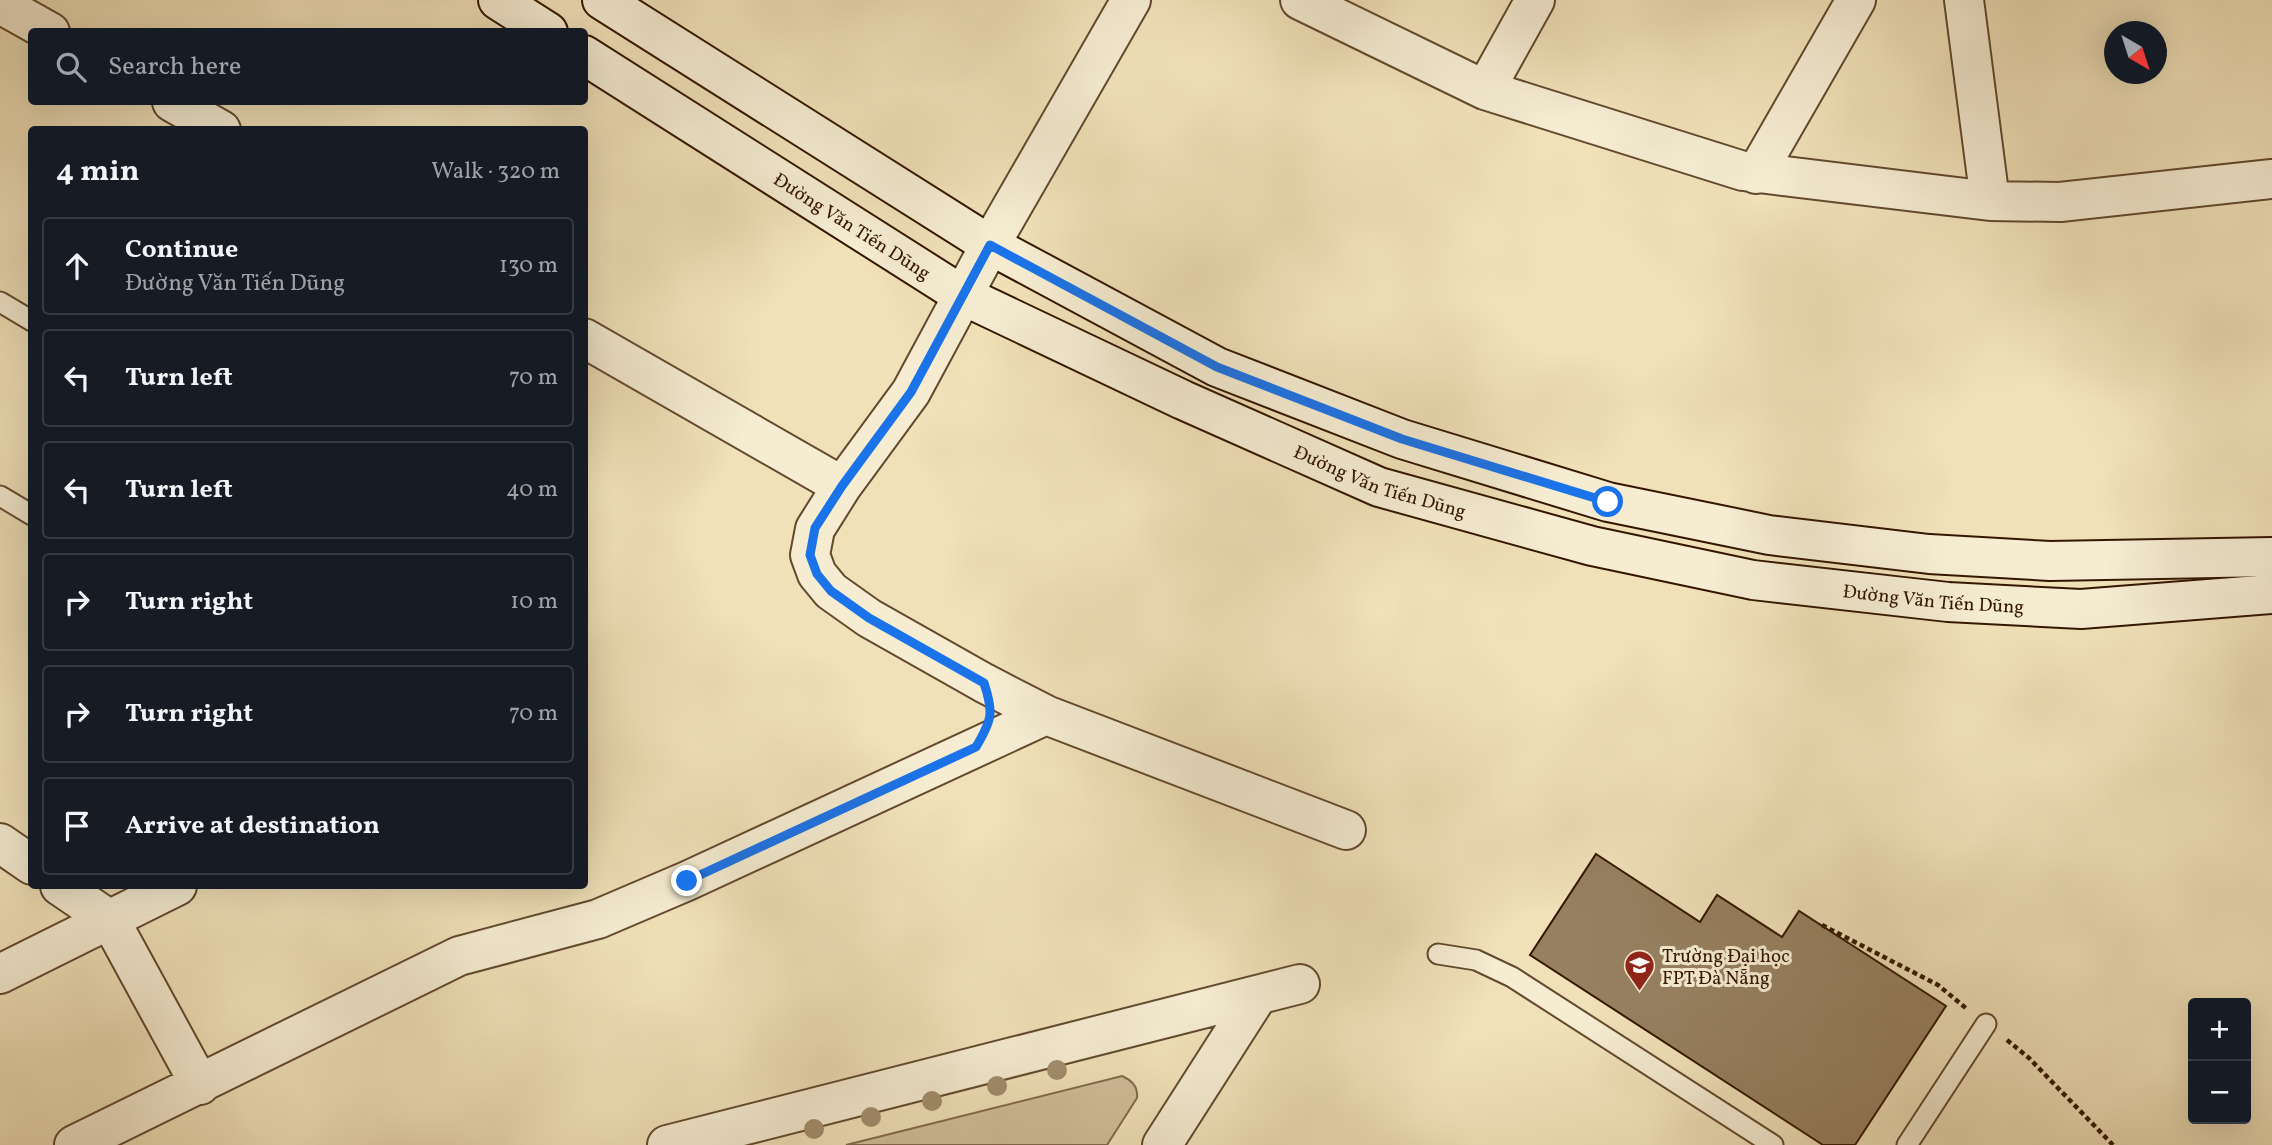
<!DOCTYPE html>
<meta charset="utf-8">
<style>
:root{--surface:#171b24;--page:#20242c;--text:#f1f3f6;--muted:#9ea1a6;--line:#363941}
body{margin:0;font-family:Vollkorn,serif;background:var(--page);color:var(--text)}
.controls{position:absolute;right:21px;bottom:21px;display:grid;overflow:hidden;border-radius:7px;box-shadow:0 7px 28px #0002}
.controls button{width:63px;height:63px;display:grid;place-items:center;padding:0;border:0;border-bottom:2px solid var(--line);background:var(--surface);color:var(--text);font:35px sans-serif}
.compass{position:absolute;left:2104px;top:21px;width:63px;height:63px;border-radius:50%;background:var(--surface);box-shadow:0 7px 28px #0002;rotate:141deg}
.stop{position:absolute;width:21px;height:21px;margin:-16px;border:5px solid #1a73e8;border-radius:50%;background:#fff}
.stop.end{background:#1a73e8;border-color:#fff;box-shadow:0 2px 7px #0008}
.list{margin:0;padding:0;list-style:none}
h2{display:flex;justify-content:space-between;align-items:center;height:91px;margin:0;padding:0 28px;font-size:30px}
h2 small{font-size:23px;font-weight:400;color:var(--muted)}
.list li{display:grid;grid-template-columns:46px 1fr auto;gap:21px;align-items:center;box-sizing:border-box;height:98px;margin:0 14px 14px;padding:0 14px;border:2px solid var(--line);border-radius:7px}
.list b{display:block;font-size:26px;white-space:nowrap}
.list p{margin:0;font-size:23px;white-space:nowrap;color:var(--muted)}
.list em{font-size:23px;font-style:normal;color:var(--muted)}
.icon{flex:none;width:38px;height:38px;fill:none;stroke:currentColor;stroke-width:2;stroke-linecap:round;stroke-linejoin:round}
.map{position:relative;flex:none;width:2272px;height:1145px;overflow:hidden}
.search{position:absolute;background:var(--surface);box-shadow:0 7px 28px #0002;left:28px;top:28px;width:560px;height:77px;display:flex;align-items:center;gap:18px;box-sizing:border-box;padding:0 24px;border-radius:7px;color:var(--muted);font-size:26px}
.panel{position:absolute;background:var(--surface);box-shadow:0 7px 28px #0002;left:28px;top:126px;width:560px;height:763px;border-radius:7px}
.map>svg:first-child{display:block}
.green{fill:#d0be9a;stroke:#826a4d;stroke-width:2}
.building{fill:#968060;stroke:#341600;stroke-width:2}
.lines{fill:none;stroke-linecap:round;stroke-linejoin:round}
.lane-casing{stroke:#63492e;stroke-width:23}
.street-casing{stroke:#63492e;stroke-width:42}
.secondary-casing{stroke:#341600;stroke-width:42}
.path{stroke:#341600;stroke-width:4.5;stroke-dasharray:5 3.5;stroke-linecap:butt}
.lane{stroke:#f5ecd2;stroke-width:19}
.street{stroke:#f5ecd2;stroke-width:38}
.secondary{stroke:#f5ecd2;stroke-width:38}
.tree{fill:#a28d6d}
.route{stroke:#1a73e8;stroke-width:9}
.labels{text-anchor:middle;stroke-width:6;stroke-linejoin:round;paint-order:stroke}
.street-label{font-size:19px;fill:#341600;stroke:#f5ecd2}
.poi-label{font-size:19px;fill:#341600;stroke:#f5ecd2;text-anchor:start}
</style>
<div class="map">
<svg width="2272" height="1145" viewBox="0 0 2272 1145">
<rect width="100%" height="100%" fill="#f0e1b9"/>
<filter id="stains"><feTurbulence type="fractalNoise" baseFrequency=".00286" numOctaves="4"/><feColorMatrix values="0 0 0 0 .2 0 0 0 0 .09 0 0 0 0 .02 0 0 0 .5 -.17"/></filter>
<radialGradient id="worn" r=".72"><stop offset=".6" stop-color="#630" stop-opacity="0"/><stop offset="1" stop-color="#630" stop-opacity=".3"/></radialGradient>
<path class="green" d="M1122,1076C1133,1081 1138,1087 1137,1098L1107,1145H846Z"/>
<path class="building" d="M1596,854L1700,922L1717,895L1782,937L1799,911L1946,1006L1855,1145H1823L1530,955Z"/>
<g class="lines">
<defs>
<path id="lane" d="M0,302L32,321
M0,496L32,515
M1438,954L1476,960L1512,977L1773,1145
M1907,1145L1986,1024"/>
<path id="street" d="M1131,0L990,245L911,392L842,486L815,529L810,555L817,574L831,591L869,618L984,683L1046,715L1346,830
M1300,0L1485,90L1743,171L1990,201L2060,202L2272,179
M1964,0L1990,201
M0,4L50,32
M1485,90L1535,0
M172,102L221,130
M1756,174L1856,0
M584,338L842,486
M0,843L32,865
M60,886L110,920L200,1085
M0,974L177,886
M74,1145L459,956L598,919L687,881L1046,715
M667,1145L1300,984
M1162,1145L1258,995"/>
<g id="secondary">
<path d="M498,0L548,32"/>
<path d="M602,0L990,245L1217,367L1402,439L1608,502L1769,535L1929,554L2050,561L2272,557"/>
<path id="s1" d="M584,55L962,295L1183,400L1379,487L1592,546L1753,580L1948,602L2081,609L2272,594"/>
</g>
</defs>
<use href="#lane" class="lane-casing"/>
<use href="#street" class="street-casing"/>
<use href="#secondary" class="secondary-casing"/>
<path class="path" d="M1822,925L1938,985L1967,1009
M2007,1040L2029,1058L2113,1145"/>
<use href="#lane" class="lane"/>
<use href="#street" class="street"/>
<use href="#secondary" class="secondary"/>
</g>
<g class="tree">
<circle cx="1057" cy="1070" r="10"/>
<circle cx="997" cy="1086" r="10"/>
<circle cx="932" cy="1101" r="10"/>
<circle cx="871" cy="1117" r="10"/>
<circle cx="814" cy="1129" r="10"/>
</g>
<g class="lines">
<path class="route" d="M687,881L976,747C992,720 994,713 984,683L869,618L831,591L817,574L810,555L815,528L842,486L911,392L990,245L1217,367L1402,439L1608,502"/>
</g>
<defs>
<symbol id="university-pin" viewBox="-11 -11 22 30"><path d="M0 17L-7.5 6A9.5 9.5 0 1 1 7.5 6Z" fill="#8f2418" stroke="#f5ecd2"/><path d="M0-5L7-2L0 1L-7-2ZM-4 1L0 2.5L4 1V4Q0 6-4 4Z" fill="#fff"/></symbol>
</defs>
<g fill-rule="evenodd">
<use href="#university-pin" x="1622" y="948" width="35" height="47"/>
</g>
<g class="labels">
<g class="street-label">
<text dy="7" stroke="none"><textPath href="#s1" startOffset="318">Đường Văn Tiến Dũng</textPath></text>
<text dy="7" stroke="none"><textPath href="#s1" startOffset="906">Đường Văn Tiến Dũng</textPath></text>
<text dy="7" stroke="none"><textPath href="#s1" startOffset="1474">Đường Văn Tiến Dũng</textPath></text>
</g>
<g class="poi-label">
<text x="1662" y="962">Trường Đại học<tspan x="1662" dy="22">FPT Đà Nẵng</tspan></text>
</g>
</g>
<rect width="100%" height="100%" filter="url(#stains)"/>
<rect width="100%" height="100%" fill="url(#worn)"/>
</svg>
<div class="controls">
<button>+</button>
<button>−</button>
</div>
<svg class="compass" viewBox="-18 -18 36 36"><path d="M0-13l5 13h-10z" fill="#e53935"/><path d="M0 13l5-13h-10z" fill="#9ea1a6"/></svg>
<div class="stop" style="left:1608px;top:502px"></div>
<div class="stop end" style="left:687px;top:881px"></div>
<div class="search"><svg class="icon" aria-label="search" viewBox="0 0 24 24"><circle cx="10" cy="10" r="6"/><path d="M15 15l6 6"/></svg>Search here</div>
<section class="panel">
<h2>4 min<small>Walk · 320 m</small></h2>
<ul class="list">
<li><svg class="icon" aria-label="ahead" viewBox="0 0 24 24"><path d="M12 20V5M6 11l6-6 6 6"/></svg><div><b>Continue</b><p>Đường Văn Tiến Dũng</p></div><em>130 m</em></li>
<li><svg class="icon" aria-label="left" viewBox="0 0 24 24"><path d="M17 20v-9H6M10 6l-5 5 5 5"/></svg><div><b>Turn left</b></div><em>70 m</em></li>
<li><svg class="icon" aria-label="left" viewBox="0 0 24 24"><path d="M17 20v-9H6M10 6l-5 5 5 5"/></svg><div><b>Turn left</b></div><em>40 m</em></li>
<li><svg class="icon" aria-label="right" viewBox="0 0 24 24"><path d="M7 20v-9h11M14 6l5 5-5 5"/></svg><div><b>Turn right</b></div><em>10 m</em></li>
<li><svg class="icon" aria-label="right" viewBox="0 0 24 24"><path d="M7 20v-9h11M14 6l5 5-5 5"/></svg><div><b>Turn right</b></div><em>70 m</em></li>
<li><svg class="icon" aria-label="arrive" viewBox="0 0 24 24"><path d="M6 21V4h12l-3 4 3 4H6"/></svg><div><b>Arrive at destination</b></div></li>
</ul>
</section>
</div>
